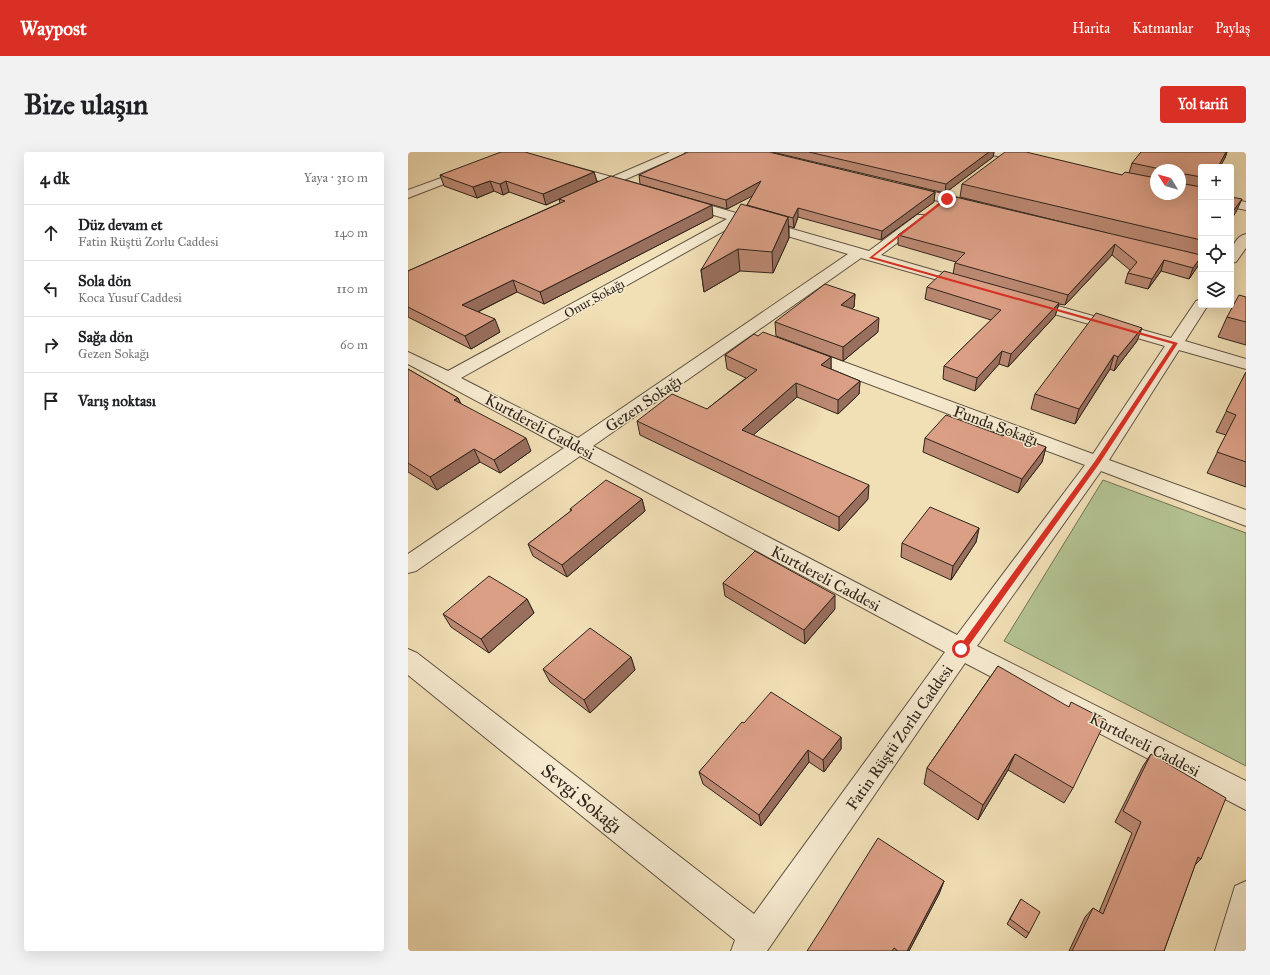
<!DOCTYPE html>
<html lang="tr">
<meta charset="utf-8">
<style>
:root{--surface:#fff;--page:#f2f2f2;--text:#202124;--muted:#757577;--line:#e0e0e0;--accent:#d93025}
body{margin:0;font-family:"IM FELL Great Primer",serif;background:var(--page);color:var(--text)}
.controls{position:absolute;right:12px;top:12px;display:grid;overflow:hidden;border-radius:4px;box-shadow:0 4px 16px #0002}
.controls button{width:36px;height:36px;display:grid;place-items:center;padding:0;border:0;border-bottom:1px solid var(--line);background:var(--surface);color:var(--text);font:20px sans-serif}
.compass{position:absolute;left:742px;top:12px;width:36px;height:36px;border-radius:50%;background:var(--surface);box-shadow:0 4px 16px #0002;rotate:307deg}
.stop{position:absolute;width:12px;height:12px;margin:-9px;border:3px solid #d93025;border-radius:50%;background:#fff}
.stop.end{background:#d93025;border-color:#fff;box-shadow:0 1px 4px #0008}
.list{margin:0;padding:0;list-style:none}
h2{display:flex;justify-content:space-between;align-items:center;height:52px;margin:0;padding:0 16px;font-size:17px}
h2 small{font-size:13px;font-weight:400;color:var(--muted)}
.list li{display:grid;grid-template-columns:26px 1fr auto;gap:12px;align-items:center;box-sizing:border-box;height:56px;padding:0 16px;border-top:1px solid var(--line)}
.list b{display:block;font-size:15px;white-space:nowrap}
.list p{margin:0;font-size:13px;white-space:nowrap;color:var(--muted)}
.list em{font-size:13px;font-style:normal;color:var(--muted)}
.icon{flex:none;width:22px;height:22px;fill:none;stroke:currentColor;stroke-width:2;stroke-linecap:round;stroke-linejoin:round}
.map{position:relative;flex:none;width:838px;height:799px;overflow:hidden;border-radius:4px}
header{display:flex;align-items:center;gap:24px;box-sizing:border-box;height:56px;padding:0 20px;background:var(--accent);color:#fff}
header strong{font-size:19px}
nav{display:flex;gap:22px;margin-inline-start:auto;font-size:14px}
.intro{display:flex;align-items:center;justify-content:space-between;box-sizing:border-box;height:96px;padding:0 24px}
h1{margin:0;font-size:28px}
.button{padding:10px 18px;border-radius:4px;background:var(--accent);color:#fff;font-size:14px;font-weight:700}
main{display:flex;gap:24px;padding:0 24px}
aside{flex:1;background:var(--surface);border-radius:4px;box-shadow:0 4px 16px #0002}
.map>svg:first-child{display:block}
.green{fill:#b4c392;stroke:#727456}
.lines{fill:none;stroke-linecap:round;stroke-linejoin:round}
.minor-casing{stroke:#605342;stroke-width:2}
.minor{fill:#f6ead0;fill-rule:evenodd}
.wall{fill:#bc8973;stroke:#2f241b;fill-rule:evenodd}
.shaded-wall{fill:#996f5e;stroke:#2f241b}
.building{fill:#db9f86;stroke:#2f241b}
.route{fill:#d93025}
.labels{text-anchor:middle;stroke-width:3;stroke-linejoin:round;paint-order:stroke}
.far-street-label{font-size:13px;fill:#2f241b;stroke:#f6ead0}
.street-label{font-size:16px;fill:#2f241b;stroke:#f6ead0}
.near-street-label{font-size:19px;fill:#2f241b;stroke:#f6ead0}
</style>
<header>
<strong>Waypost</strong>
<nav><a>Harita</a><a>Katmanlar</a><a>Paylaş</a></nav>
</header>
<div class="intro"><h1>Bize ulaşın</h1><a class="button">Yol tarifi</a></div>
<main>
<aside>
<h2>4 dk<small>Yaya · 310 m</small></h2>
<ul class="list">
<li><svg class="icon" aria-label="ahead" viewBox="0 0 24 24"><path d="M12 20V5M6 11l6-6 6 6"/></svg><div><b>Düz devam et</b><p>Fatin Rüştü Zorlu Caddesi</p></div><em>140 m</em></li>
<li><svg class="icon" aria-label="left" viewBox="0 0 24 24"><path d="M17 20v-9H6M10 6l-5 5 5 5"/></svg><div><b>Sola dön</b><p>Koca Yusuf Caddesi</p></div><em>110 m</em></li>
<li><svg class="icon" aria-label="right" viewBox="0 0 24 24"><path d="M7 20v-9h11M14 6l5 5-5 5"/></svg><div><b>Sağa dön</b><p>Gezen Sokağı</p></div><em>60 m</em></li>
<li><svg class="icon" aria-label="arrive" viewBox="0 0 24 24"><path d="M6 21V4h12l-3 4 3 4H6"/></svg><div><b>Varış noktası</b></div></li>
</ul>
</aside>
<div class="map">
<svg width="838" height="799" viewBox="0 0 838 799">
<rect width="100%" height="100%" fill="#f1dfb6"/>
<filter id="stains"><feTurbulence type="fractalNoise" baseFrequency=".005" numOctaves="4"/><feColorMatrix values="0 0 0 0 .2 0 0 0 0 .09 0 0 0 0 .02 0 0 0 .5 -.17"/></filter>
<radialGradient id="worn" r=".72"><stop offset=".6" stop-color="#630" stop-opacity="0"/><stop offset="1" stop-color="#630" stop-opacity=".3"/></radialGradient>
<path class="green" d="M695,328L838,381V614L596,489Z"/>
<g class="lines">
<defs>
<path id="minor" d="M95,0H113L204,25L262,0H277L275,2L216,28L230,32L232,35L230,38L226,39L206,33L196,34L195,30L97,2Z
M577,0H600L627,6L629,8L623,11L579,2Z
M63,15L67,16L69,18L67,20L0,46V38Z
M497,33L572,51L574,54L568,58L493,40L491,37L493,34Z
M276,46L461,99L509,63H519L520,66L519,69L473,103L563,129L565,132L563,135L558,136L453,106L185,294L549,483L677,313L389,205L387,201L389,197L395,196L401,197L685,302L757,194L615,153L612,150L615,147H625L763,186L788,149L793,147V153H800L777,189L838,207V217L771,198L701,308L838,358V374L693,319L569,494L838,629V658L557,511L359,799H323L327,788L0,523V497L9,501L346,762L537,500L172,304L8,419L0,421V402L156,296L0,212V200L40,219L319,67L272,53L270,50ZM332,70L440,102L170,286L53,226Z
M823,47L838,50V58L823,55Z
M838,82V96L828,110L823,111C823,100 825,85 838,82Z
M838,729V799H807L827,734Z"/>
</defs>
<use href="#minor" class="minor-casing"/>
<use href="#minor" class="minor"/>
</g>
<path class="wall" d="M364,0H586L585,5L537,41Z
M819,0L817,6L793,15V106L790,114L781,127L753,119L740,137L717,131L720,121L722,118L704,103L657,153L651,152L647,164L600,215L591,212L567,239L535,227L536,214L583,168L517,147L519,135L545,122L547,111L548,110L490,93V83L699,81L552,45L554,32L714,23L721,21L724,11ZM748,18H772L748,42Z
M186,20L189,30L305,65L136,152L109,140L70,160L92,180L63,197L0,165V119L152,51L151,47L138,53L101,40L95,43L86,39L69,46L36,34L32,23Z
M231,23L527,40L526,50L473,88L390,65L386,76L381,74V86L365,121L332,119L296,140L293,118L339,53L345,43L319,57L232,32Z
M447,142L446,155L444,157L470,180L435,209L368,184L367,170Z
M838,145V193L810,185L819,165Z
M350,184L423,205V217L452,229L451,242L430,262L389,245L345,283L460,347L431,379L232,283L229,269L299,257L338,226L319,217L317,203Z
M729,189L706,219L702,217L667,272L623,257L627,242Z
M0,217L50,246L53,252L123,299L92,321L72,310L29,338L0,320Z
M838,220V335L799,321L818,283L808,280Z
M595,284L638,295L634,310L610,341L515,300L517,286Z
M234,347L237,359L159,425L125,404L120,392L163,359L162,357Z
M571,376L568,390L543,428L493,405L494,391Z
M315,431L427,457L397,492L317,444Z
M119,447L126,461L81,501L43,475L35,462Z
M223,505L227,518L182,561L142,530L135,517Z
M590,514L665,636L656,651L600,618L570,668L516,632L519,616Z
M336,571L433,585V597L416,620L401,610L353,674L295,632L291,620Z
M743,602L793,707L787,713L756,799H661L677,765L685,756L691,760L724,681L707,670L735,614Z
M536,729L531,742L501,799H399Z
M613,747L621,781L618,786L599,772Z"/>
<path class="shaded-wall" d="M581,0H586L585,5L537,41L538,32Z
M818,0H819L817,6L812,15H810Z
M186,20L189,30L138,53L135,42Z
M775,28L772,36V29Z
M82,29L86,39L69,46L65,35Z
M98,29L101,40L95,43L92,32Z
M353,29L354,39L319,57L318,48Z
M527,40L526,50L473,88L474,79Z
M834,47L828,60L823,68V62Z
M304,53L305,65L136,152L132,140Z
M390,56V65L386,76L385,66Z
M380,65L381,86L365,121L364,100Z
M707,92L704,103L657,153L660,143Z
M330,97L332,119L296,140L293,118Z
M793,105L790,114L781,127L785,116Z
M756,108L753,119L740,137L744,127Z
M105,128L109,140L59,165L54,153Z
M447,142L446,155L433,166V153Z
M651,151L647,164L600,215L603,202Z
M471,166L470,180L435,209V195Z
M87,167L92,180L63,197L57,184Z
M734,176L729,189L706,219L710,205Z
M594,199L591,212L567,239L569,226Z
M706,203L702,217L667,272L671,257Z
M423,205V219L413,213Z
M452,229L451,242L430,262V248Z
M388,231L389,245L335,292L334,278Z
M50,246L56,258L46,248Z
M118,286L123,299L92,321L86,308Z
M638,295L634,310L610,341L614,327Z
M66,297L72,310L29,338L22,325Z
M461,333L460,347L431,379V365Z
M234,347L237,359L159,425L154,413Z
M571,376L568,390L543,428L545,414Z
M427,443V457L397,492L396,478Z
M119,447L126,461L81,501L73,487Z
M223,505L227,518L182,561L176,548Z
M433,585V597L416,620L415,608Z
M400,598L401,610L353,674L351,663Z
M607,602L600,618L570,668L575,653Z
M536,729L531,742L501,799H499Z"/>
<path class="building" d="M93,0H117L186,20L135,42L98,29L92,32L82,29L65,35L32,23Z
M280,0H361L527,40L474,79L390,56L385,66L339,53L353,29L318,48L231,23Z
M401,0H581L538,32Z
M597,0H618L714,23L717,20L748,26V42H772V31L793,35V88L554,32Z
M733,0H818L810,15H793V25L777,22L775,28L772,29V18H752V17L724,11Z
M203,24L304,53L132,140L105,128L54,153L87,167L57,184L0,155V119L157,49L151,47Z
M543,44L793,103V105L785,116L756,108L744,127L720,121L729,110L707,92L660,143L547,111L557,101L490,83Z
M823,45L834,47L823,62Z
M333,52L380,65L364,100L330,97L293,118Z
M536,119L651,151L603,202L594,199L569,226L536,214L593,158L519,135Z
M417,132L447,142L433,153L471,166L435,195L367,170Z
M831,143L838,145V170L819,165Z
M688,161L734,176L710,205L706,203L671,257L627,242Z
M355,180L423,205L413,213L452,229L430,248L388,231L334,278L461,333L431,365L229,269L264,242L299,257L349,218L317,203L346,182L350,184Z
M0,217L50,246L46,248L118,286L86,308L66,297L22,325L0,311Z
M838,220V310L809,300L828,263L818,259Z
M538,263L595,284L599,280L638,295L614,327L517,286Z
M198,328L234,347L154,413L120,392L164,358L162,357Z
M522,355L571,376L545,414L494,391Z
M347,399L427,443L396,478L315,431Z
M81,424L119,447L73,487L35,462Z
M182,476L223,505L176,548L135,517Z
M590,514L661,555L663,550L698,568L665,636L607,602L575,653L519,616Z
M363,540L433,585L415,608L400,598L351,663L291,620L334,570L336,571Z
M743,602L818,646L793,707L790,705L756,799H664L685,756L695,762L733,670L715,659Z
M470,686L536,729L499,799H490L486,796L484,799H399L419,768Z
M613,747L632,760L621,781L602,767Z"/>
<path class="route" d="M537,46L540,47L465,105L770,191L691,312L556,500H553L550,497L551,495L687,309L765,192L461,106Z"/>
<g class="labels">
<g class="far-street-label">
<text transform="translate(186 146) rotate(-29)" y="5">Onur Sokağı</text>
</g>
<g class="street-label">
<text transform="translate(235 251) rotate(-34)" y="6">Gezen Sokağı</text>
<text transform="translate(588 273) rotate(20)" y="6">Funda Sokağı</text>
<text transform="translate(132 274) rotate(28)" y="6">Kurtdereli Caddesi</text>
<text transform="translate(418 426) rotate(28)" y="6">Kurtdereli Caddesi</text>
<text transform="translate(491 585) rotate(-55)" y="6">Fatin Rüştü Zorlu Caddesi</text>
<text transform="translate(737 592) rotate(27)" y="6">Kurtdereli Caddesi</text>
</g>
<g class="near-street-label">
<text transform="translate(174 646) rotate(39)" y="7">Sevgi Sokağı</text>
</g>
</g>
<rect width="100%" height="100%" filter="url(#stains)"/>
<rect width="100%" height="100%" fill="url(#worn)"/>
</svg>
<div class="controls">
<button>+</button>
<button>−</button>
<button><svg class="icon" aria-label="locate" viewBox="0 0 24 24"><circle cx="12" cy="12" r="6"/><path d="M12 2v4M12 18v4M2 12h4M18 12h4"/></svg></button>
<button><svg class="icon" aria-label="layers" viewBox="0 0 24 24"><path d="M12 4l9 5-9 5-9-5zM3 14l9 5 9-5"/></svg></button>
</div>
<svg class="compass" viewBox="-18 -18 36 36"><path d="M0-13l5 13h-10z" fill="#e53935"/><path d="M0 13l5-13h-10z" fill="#757577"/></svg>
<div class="stop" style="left:553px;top:497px"></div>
<div class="stop end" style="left:539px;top:47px"></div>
</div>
</main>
